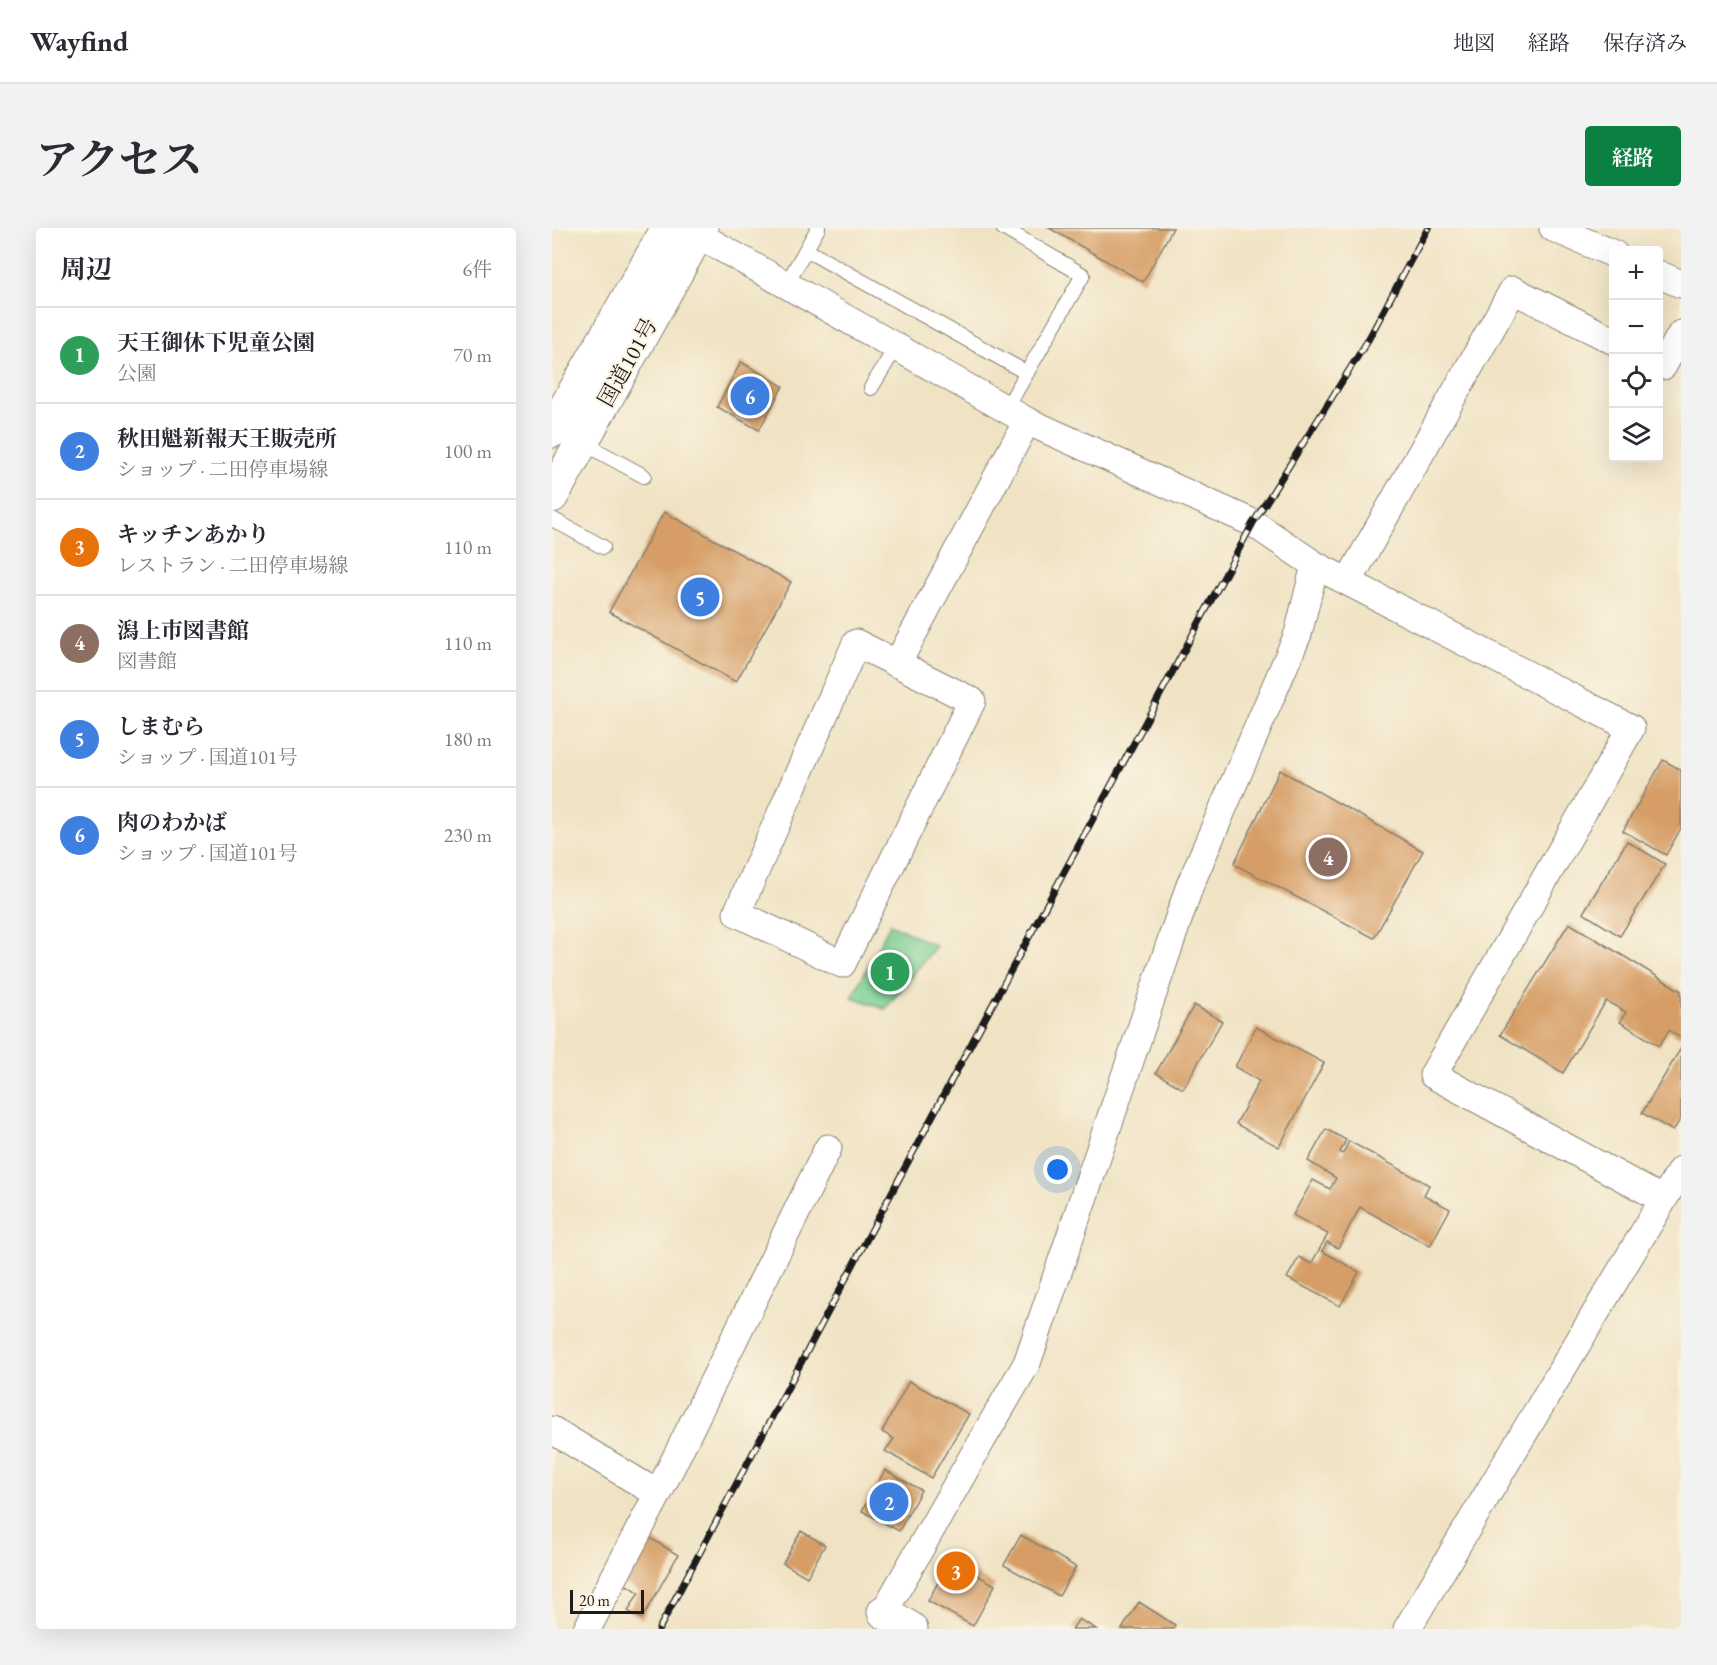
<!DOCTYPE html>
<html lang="ja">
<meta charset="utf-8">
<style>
:root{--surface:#fff;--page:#f2f2f3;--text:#2b2b33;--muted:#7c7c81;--line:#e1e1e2;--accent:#0b8043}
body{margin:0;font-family:"EB Garamond","Noto Serif JP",serif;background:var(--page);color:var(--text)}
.controls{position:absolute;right:18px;top:18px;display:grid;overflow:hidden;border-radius:6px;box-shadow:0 6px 24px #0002}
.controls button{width:54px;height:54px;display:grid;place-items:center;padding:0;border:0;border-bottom:2px solid var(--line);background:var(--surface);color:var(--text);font:30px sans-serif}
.scale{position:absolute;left:18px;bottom:15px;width:74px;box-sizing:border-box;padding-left:6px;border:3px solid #1c1c1c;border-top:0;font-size:16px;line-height:21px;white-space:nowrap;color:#1c1c1c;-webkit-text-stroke:4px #fcf5e5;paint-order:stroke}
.you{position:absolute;left:506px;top:942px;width:21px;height:21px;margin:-15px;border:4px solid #fff;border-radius:50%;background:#1a73e8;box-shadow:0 0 0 9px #1a73e833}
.badge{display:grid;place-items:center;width:39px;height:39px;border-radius:50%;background:var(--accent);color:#fff;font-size:20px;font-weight:700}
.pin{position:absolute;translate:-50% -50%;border:3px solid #fff;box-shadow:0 2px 6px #0006}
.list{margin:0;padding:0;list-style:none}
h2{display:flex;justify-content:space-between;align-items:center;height:78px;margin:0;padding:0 24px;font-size:26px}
h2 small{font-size:20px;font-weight:400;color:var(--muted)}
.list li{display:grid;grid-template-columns:39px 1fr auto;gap:18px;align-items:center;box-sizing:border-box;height:96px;padding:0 24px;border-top:2px solid var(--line)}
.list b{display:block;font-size:22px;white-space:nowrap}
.list p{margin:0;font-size:20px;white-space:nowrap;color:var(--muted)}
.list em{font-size:20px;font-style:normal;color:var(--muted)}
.icon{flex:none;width:33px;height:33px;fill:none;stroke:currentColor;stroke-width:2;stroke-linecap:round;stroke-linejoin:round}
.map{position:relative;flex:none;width:1129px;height:1401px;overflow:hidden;border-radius:6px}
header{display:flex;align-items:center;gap:36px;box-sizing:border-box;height:84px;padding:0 30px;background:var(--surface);border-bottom:2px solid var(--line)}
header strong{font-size:28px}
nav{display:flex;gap:33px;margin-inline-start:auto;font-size:21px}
.intro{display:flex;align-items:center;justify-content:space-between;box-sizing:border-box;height:144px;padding:0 36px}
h1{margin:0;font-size:42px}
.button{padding:15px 27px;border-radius:6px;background:var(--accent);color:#fff;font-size:21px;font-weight:700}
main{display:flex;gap:36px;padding:0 36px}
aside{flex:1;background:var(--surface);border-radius:6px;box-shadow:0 6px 24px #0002}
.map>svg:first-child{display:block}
.green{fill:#73cb91;stroke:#487456;stroke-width:1.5}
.building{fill:#d69e66}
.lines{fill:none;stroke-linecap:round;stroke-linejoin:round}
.lane-casing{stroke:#868070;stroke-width:16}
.street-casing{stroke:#868070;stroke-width:29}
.secondary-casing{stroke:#868070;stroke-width:35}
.highway-casing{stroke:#868070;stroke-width:35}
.lane{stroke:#fff;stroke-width:14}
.street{stroke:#fff;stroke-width:27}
.secondary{stroke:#fff;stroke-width:33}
.highway{stroke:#fff;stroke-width:33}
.rail-casing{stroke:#1c1c1c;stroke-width:7}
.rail{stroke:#fcf5e5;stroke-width:4.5;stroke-dasharray:14;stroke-linecap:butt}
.labels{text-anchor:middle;stroke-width:4.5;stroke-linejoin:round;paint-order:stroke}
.street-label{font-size:22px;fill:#1c1c1c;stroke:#fcf5e5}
</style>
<header>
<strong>Wayfind</strong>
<nav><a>地図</a><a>経路</a><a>保存済み</a></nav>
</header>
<div class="intro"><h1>アクセス</h1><a class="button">経路</a></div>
<main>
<aside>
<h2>周辺<small>6件</small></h2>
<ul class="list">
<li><span class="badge" style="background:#2e9e5b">1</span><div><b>天王御休下児童公園</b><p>公園</p></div><em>70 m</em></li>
<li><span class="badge" style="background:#3f7fe0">2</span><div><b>秋田魁新報天王販売所</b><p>ショップ · 二田停車場線</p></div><em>100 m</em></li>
<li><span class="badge" style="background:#e8710a">3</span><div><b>キッチンあかり</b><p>レストラン · 二田停車場線</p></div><em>110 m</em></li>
<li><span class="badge" style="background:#8d6e63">4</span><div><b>潟上市図書館</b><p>図書館</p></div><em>110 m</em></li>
<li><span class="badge" style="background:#3f7fe0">5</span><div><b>しまむら</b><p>ショップ · 国道101号</p></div><em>180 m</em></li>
<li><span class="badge" style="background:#3f7fe0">6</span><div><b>肉のわかば</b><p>ショップ · 国道101号</p></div><em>230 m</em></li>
</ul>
</aside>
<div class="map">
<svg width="1129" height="1401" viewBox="0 0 1129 1401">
<rect width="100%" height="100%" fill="#fcf5e5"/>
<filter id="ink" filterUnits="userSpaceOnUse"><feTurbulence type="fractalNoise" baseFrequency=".0167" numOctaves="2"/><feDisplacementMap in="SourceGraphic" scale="12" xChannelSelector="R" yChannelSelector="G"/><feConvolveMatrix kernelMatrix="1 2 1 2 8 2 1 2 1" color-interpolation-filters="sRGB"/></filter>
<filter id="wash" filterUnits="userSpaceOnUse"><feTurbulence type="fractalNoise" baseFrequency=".008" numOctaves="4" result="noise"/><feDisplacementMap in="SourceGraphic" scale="24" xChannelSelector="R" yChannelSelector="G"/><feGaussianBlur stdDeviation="1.35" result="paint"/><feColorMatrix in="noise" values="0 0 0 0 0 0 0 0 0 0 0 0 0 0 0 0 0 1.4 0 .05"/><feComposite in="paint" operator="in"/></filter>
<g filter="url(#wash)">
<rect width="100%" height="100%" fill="#f0e3c4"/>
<path class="green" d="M338,696L384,718L333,781L300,769Z"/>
<g id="blocks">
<path class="building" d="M497,0H621L591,54Z
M189,134L231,158L207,202L165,179Z
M112,284L239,354L184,454L57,384Z
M1111,532L1129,542V600L1114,627L1071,603Z
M728,542L871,623L822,710L682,636Z
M1075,613L1113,636L1068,708L1031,685Z
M1017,695L1129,763V810L1117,802L1107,818L1068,794L1074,784L1054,773L1011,845L948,807Z
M642,777L670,793L631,861L604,845Z
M704,799L772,835L727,919L684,896L707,853L683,839Z
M1129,820V890L1121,903L1090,885Z
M774,901L794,912L788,924L791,926L797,913L877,957L872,967L898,981L878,1018L808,979L786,1020L775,1014L770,1023L807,1044L788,1078L735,1050L747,1029L759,1036L776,1006L741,987L761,952L778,961L784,950L756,933Z
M357,1153L417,1186L379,1250L333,1223L342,1211L330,1204Z
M333,1242L369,1262L347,1303L310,1283Z
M249,1303L273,1317L255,1349L231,1335Z
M93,1307L126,1327L90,1391L76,1383L87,1364L67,1353Z
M469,1307L524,1339L507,1368L452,1337Z
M398,1332L443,1357L421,1398L376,1373Z
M587,1374L623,1397L621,1401H570Z
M527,1391L544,1401H520Z"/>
</g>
</g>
<g filter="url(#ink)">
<use href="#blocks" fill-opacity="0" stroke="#868070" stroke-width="1.5"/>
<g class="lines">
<defs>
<path id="lane" d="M451,0L531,47L454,181
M254,22L475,145
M234,57L266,0
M319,160L344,119
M31,215L92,248
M0,291L51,319"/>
<path id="street" d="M134,0L475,193L701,295L763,337L746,406L638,657L475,1135L430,1212L332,1384
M1001,0L1062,26
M1106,46L1129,56
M1106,135L1111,138L1129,106
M763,337L1079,500L881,847L1110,971
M796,354L961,62L1062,113
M304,415L420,473L290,736L185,685Z
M345,436L475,193
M0,1202L106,1266
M35,1401L106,1266L276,920
M855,1401L1129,942"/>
<path id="secondary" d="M332,1384L359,1401"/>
<path id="highway" d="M0,203L116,0
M0,268L149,0"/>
</defs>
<use href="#lane" class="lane-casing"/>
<use href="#street" class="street-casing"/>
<use href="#secondary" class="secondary-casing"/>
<use href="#highway" class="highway-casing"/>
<use href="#lane" class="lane"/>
<use href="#street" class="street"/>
<use href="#secondary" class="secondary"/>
<use href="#highway" class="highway"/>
<defs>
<path id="rail" d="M107,1401L397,857L701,295L816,112L876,0"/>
</defs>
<use href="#rail" class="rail-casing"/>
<use href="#rail" class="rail"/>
</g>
</g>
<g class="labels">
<g class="street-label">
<text transform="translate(75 134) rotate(-61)" y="8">国道101号</text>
</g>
</g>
</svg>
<div class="controls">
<button>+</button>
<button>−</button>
<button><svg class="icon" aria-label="locate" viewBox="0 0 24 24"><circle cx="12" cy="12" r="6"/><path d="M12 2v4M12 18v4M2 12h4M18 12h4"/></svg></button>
<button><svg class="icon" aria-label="layers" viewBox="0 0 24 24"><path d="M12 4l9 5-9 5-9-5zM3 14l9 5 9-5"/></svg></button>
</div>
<div class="scale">20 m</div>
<div class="you"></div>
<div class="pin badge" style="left:338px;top:744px;background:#2e9e5b">1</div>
<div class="pin badge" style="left:337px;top:1274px;background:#3f7fe0">2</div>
<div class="pin badge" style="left:404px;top:1343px;background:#e8710a">3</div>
<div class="pin badge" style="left:776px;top:629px;background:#8d6e63">4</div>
<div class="pin badge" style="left:148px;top:369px;background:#3f7fe0">5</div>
<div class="pin badge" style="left:198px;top:168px;background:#3f7fe0">6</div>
</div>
</main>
